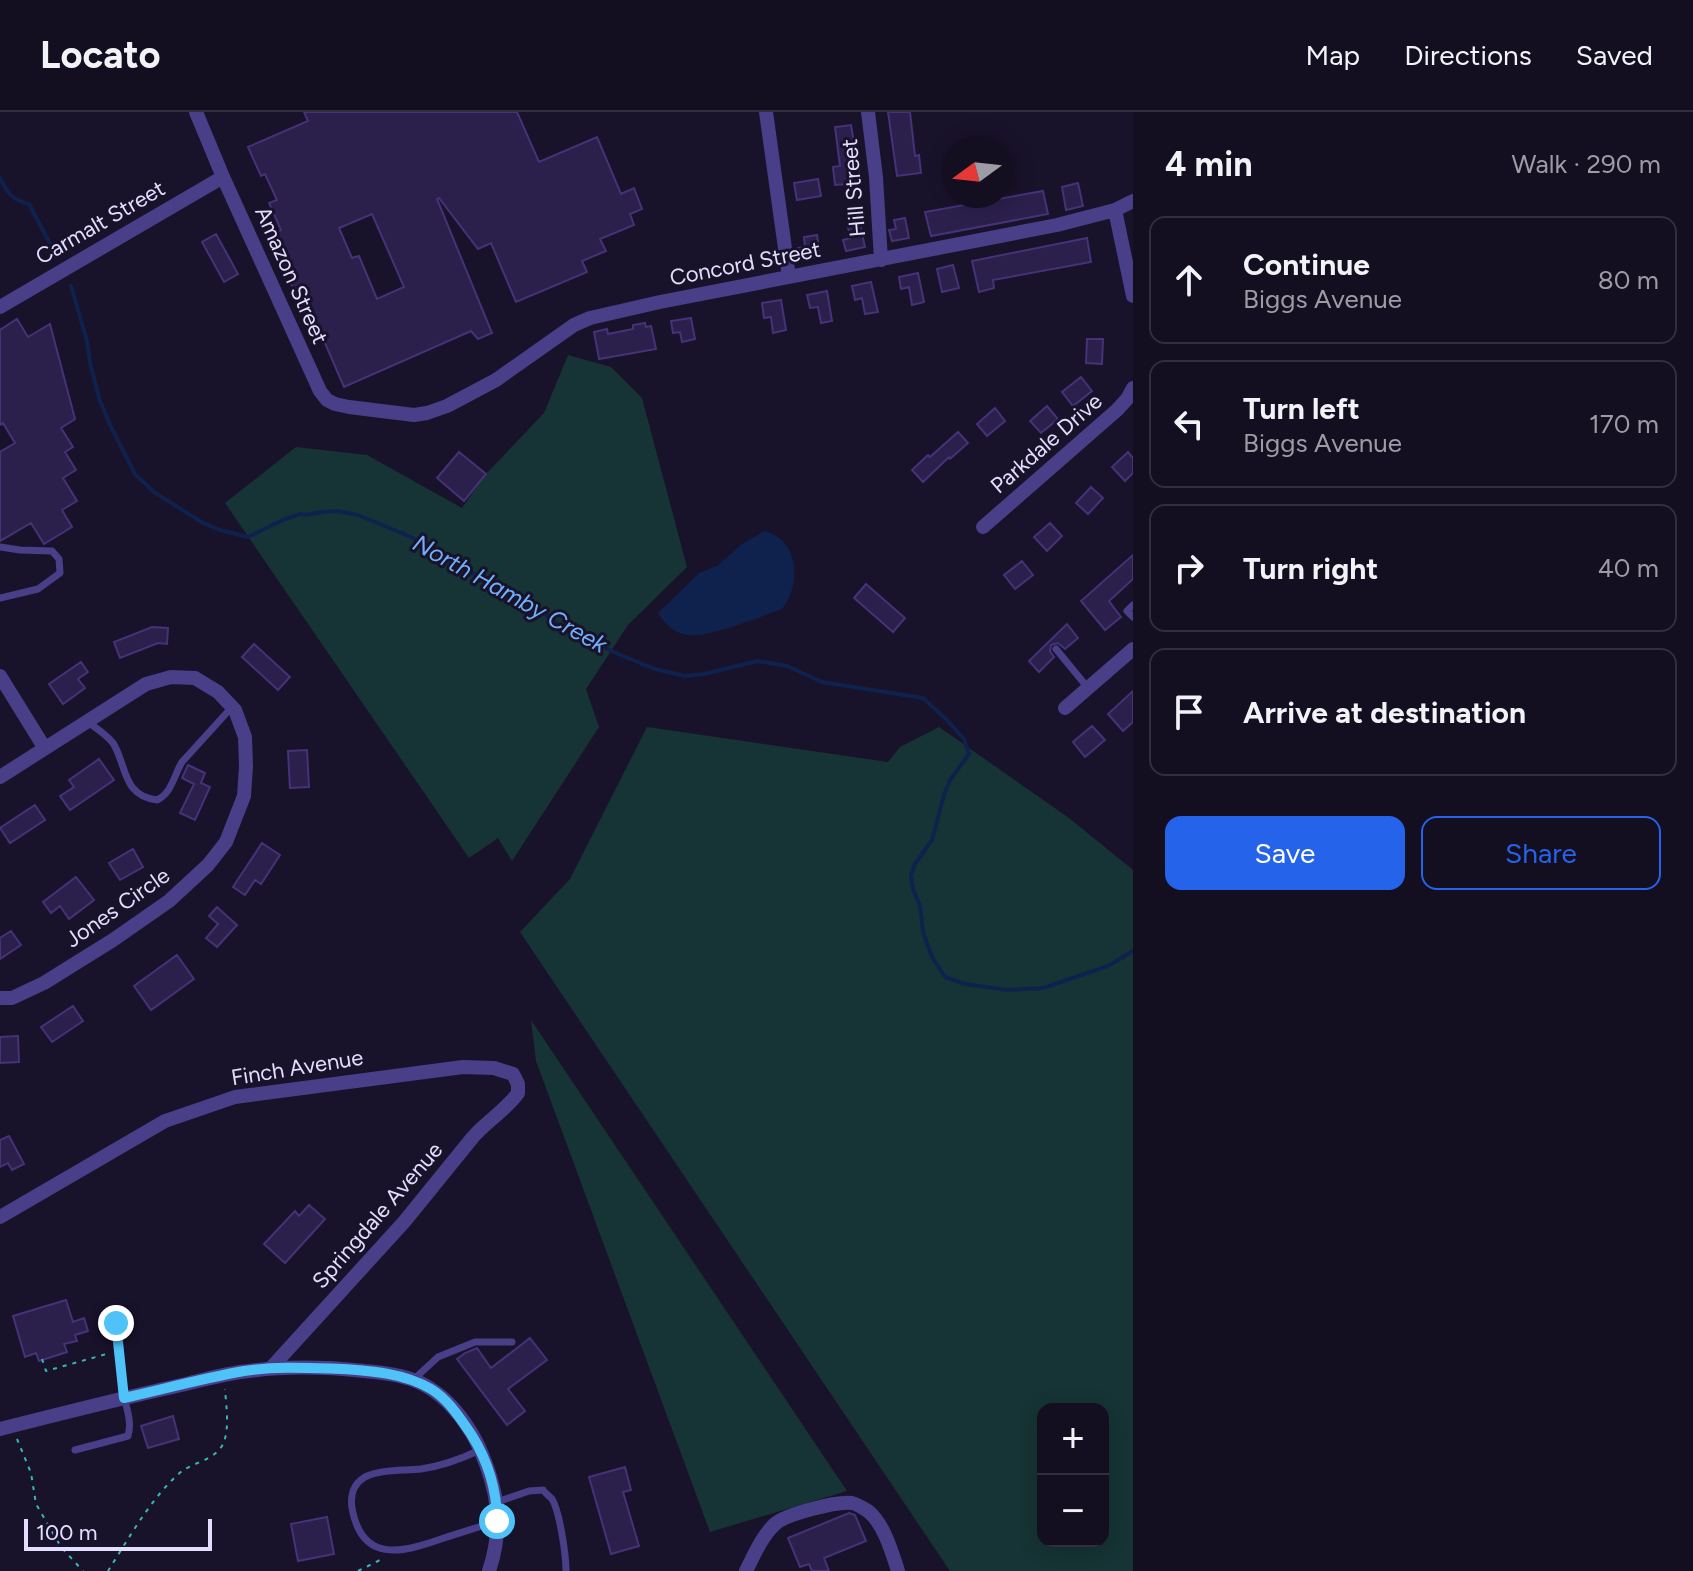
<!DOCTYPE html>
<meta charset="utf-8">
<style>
:root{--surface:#130e20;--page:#201c2d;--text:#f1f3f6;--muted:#9d9ca5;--line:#322e3e;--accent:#2563eb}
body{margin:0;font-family:Figtree,sans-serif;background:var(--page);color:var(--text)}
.controls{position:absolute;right:24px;bottom:24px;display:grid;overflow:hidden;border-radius:16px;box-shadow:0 4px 20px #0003}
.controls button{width:72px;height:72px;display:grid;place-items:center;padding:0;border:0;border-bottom:2px solid var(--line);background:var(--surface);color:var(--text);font:40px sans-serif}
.compass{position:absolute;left:941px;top:24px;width:72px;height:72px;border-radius:50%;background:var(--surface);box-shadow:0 4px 20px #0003;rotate:255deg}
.scale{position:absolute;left:24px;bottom:20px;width:188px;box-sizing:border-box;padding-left:8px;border:4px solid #e4defe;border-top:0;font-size:22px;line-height:28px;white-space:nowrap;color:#e4defe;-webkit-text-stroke:6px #19122b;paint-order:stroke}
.stop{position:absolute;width:24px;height:24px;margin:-18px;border:6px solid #4fc3f7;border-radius:50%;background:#fff}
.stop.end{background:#4fc3f7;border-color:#fff;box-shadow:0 2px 8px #0008}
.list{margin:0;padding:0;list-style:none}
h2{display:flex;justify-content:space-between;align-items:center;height:104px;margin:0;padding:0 32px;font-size:34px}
h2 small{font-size:26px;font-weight:400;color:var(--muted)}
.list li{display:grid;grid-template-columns:52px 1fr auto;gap:24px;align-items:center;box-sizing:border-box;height:128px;margin:0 16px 16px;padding:0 16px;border:2px solid var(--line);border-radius:16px}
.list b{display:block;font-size:30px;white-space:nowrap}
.list p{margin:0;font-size:26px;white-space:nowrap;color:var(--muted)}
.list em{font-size:26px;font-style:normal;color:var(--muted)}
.actions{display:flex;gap:16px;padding:24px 32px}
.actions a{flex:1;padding:18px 0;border:2px solid var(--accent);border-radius:16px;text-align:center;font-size:28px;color:var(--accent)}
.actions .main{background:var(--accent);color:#fff}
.icon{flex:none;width:44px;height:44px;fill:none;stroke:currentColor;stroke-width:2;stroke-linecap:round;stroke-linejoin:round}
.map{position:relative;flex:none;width:1133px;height:1459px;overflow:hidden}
header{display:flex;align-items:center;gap:48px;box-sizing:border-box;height:112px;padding:0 40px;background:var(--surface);border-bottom:2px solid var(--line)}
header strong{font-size:38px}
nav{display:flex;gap:44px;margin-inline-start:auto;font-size:28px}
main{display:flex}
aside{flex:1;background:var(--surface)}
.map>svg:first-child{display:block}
.green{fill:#163435;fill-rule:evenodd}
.water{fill:#0f224d}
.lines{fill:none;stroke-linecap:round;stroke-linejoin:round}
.stream{stroke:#0f224d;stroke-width:4}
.building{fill:#2b1f4c;stroke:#453277;stroke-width:2;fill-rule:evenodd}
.path{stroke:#36b8ba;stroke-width:2;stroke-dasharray:4 6;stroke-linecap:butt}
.lane{stroke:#483f88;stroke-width:7}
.street{stroke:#483f88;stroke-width:14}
.route{stroke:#4fc3f7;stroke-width:10}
.labels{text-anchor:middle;stroke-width:6;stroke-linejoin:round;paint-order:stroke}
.street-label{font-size:22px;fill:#e4defe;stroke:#19122b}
.water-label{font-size:24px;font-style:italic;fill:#70affa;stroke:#19122b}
</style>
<header>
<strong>Locato</strong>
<nav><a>Map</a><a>Directions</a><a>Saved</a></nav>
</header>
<main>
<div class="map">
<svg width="1133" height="1459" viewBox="0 0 1133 1459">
<rect width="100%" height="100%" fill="#19122b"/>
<path class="green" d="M568,243L611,255L642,286L687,455L628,513L586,577L599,615L512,749L498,726L469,746L225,391L296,335L367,343L462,396L486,362L544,301Z
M647,615L888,650L900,635L939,615L1069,706L1133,758V1459H950L520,820L570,767ZM1043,1297H1103V1429H1043Z
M531,908L847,1379L710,1420L536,949Z"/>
<path class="water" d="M765,419C799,428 802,472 782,497C760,505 703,529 682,522C672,519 663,509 658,501L699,461L717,454L742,432Z"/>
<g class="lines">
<path class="stream" d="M0,66C9,83 11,87 29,92L55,141
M71,174L87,229L90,251L100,289L111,315L135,362L154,380L203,411L220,418L248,425L283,408L300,402L305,403L323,400L337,399L358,403L411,425L433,437L490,472L544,501L563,516L618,542L655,557L685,564L704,562L757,549L787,554L822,570L923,586L946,607L964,627L969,642L950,668L944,683L932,728L915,752L911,763L913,777L920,794L923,820L932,845L945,865L965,872L1008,878L1043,876L1108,854L1133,839"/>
</g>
<path class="building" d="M304,0H517L539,50L597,25L621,82L634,76L642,97L630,102L634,113L600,127L606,139L582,149L587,160L516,190L491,131L478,137L439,86L437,87L492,221L478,227L471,219L344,275L301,176L294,179L281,149L287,146L276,121L281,118L269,91L277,88L265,62L261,64L248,35L308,9ZM372,102L404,175L377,187L359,144L352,146L339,116Z
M888,0H910L915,44L919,43L921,61L897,64Z
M851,13L861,71L835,73L833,55L840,54L835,15Z
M818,67L821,84L797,88L794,71Z
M1078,71L1083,94L1066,98L1062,75Z
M1043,79L1048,102L931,124L925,100Z
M905,106L909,126L892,129L889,118L896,117L894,108Z
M860,113L865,135L846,139L843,128L851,126L848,116Z
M216,122L238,162L224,170L202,130Z
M817,123L820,145L800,148L798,136L805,135L804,125Z
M1087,126L1091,150L993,168L994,176L979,180L972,149Z
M953,153L959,176L942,180L937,157Z
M918,161L924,190L912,193L909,175L901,177L899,165Z
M871,170L878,200L865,202L862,186L855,188L852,174Z
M827,179L832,209L821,211L818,195L810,196L807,183Z
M781,188L786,218L773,221L771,205L764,206L762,191Z
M691,206L695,227L682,230L680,220L673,221L671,209Z
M17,207L28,225L50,212L75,307L61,316L73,335L65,340L76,358L63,366L77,389L62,398L72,415L44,432L31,411L0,429V340L15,331L3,311L0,313V218Z
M645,211L646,215L651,214L656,237L599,247L594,220L607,217L608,222L633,217V213Z
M1087,227H1103L1102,252L1086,251Z
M1081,265L1092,279L1073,294L1062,280Z
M1047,294L1058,307L1041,321L1030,309Z
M995,296L1005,309L987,324L977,312Z
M958,320L968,331L950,347L949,345L923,370L912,358L928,343L930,345Z
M459,340L486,362L464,389L437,366Z
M1128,340L1133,346V361L1125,369L1112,355Z
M1091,375L1103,386L1088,402L1076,391Z
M1050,411L1062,424L1047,439L1034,425Z
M1133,443V467L1109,489L1121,505L1105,518L1081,489Z
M1022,449L1033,463L1015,477L1004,463Z
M866,472L905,506L893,520L854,486Z
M1067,512L1078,526L1065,537L1058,531L1051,533L1050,539L1054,545L1039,560L1029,549Z
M152,515L168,516L167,532L158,531L120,546L114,530Z
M254,532L290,565L278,578L242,545Z
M81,550L88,560L78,567L85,576L63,592L49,572Z
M1133,579V610L1123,619L1108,602Z
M1092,614L1105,628L1085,645L1073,630Z
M307,638L309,675L290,676L288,639Z
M99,647L114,668L70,698L60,684L74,675L69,668Z
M188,653L205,661L201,671L210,675L195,708L180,701L194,672L182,666Z
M35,693L45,708L10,731L0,716Z
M262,731L280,743L261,772L255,768L245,783L233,775Z
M133,737L143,755L120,768L109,751Z
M76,765L94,788L69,807L60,794L51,801L43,790Z
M217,795L237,813L217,835L206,826L218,812L209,804Z
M11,819L21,833L0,847V826Z
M177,843L194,867L151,898L134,874Z
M73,894L83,909L52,930L41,915Z
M18,924L19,950L0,951V925Z
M9,1024L24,1052L12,1058L8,1051L0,1055V1028Z
M309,1093L325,1107L285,1151L264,1132L295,1099L299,1104Z
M66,1188L73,1210L84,1206L88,1219L75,1223L77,1229L64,1232L67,1240L39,1249L36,1241L25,1245L13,1204Z
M530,1226L547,1248L508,1277L525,1299L507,1313L457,1247L465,1241L477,1236L491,1256Z
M173,1304L179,1327L148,1336L141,1314Z
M625,1355L631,1378L623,1380L639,1434L611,1442L589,1365Z
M849,1401L855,1403L866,1429L824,1446L829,1459H812L809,1452L800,1455L788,1426Z
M327,1405L334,1442L298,1449L291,1412Z"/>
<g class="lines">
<path class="path" d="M42,1247L46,1259L110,1241
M17,1327L31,1361L36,1392L61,1435L83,1459
M108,1459C129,1426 152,1384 182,1359C195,1350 216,1347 223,1332C230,1317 226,1293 225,1277
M358,1459L380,1448"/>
<path class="lane" d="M0,435L20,438L52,439L59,447L60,461L38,477L0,486
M1133,493L1127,499L1133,505
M1056,537L1088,576
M88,610C97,617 106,622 113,631C127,653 122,684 157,688C172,681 174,663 182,650L232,595
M413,1268L438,1245L475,1230H512
M75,1338L128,1324C132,1310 127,1298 124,1285C120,1260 118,1236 116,1211
M480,1338C461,1347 442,1354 421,1357C404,1359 381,1357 365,1365C353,1372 350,1384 352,1396C362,1453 404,1440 444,1426C462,1420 480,1415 497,1409
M497,1390L529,1379L543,1378C543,1379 552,1387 552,1387C560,1400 566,1444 566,1459"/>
<path class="street" d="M196,0L223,65L320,279L327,288L335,292L349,295L414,303L427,301L447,294L496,268L574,213L590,206L660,190L1057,113L1115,98L1133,89
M766,0L789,165
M868,0L876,65L881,148
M1115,98L1133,184
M0,195L223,65
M983,415L1117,298L1127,287L1133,276
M0,564L44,635
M1065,596L1133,537
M0,665L146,572L171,565L195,566L218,580L235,598L245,625L246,654L244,684L226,730L208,753L169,789L113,828L44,871L12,886H0
M0,1105L165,1009L235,985L463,955L494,956L513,962L518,972V981C506,998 487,1009 473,1025L404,1110L271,1256
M0,1317C59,1302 118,1287 177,1274C201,1269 225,1261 249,1259C287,1254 327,1255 364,1259C388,1261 414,1264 434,1279C453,1292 469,1314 479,1335C498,1378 504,1414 489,1459
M746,1459C754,1443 762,1424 775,1412C786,1402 837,1389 852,1391C857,1392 863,1396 868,1399C884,1412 892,1440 898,1459"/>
</g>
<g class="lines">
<path class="route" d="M116,1211L124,1286C164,1277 204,1266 244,1259C276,1254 310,1256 342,1257C372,1259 404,1261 431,1277C448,1287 460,1306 471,1322C488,1349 497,1378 497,1409"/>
</g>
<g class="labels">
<g class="street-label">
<text transform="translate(853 76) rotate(-95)" y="8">Hill Street</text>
<text transform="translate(100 110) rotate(-30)" y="8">Carmalt Street</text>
<text transform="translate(745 151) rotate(-11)" y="8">Concord Street</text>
<text transform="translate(292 163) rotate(66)" y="8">Amazon Street</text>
<text transform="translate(1046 331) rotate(-41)" y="8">Parkdale Drive</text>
<text transform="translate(117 795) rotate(-35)" y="8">Jones Circle</text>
<text transform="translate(297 955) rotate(-9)" y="8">Finch Avenue</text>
<text transform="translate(377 1103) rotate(-49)" y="8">Springdale Avenue</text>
</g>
<g class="water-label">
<text transform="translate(510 482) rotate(29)" y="8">North Hamby Creek</text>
</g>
</g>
</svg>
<div class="controls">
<button>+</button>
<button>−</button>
</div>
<svg class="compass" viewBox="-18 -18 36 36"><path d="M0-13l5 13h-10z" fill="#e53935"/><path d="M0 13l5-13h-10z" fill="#9d9ca5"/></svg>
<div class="scale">100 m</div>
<div class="stop" style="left:497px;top:1409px"></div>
<div class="stop end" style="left:116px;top:1211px"></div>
</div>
<aside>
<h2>4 min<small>Walk · 290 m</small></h2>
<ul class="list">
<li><svg class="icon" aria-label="ahead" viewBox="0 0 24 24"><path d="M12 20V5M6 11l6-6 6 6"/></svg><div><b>Continue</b><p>Biggs Avenue</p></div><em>80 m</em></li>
<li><svg class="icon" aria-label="left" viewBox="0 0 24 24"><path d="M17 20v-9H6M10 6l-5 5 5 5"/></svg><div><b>Turn left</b><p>Biggs Avenue</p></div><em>170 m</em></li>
<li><svg class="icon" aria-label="right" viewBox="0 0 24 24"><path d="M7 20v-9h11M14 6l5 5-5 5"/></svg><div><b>Turn right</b></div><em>40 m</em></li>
<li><svg class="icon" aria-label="arrive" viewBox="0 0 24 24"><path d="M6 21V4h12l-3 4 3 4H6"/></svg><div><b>Arrive at destination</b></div></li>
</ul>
<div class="actions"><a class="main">Save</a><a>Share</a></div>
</aside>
</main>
